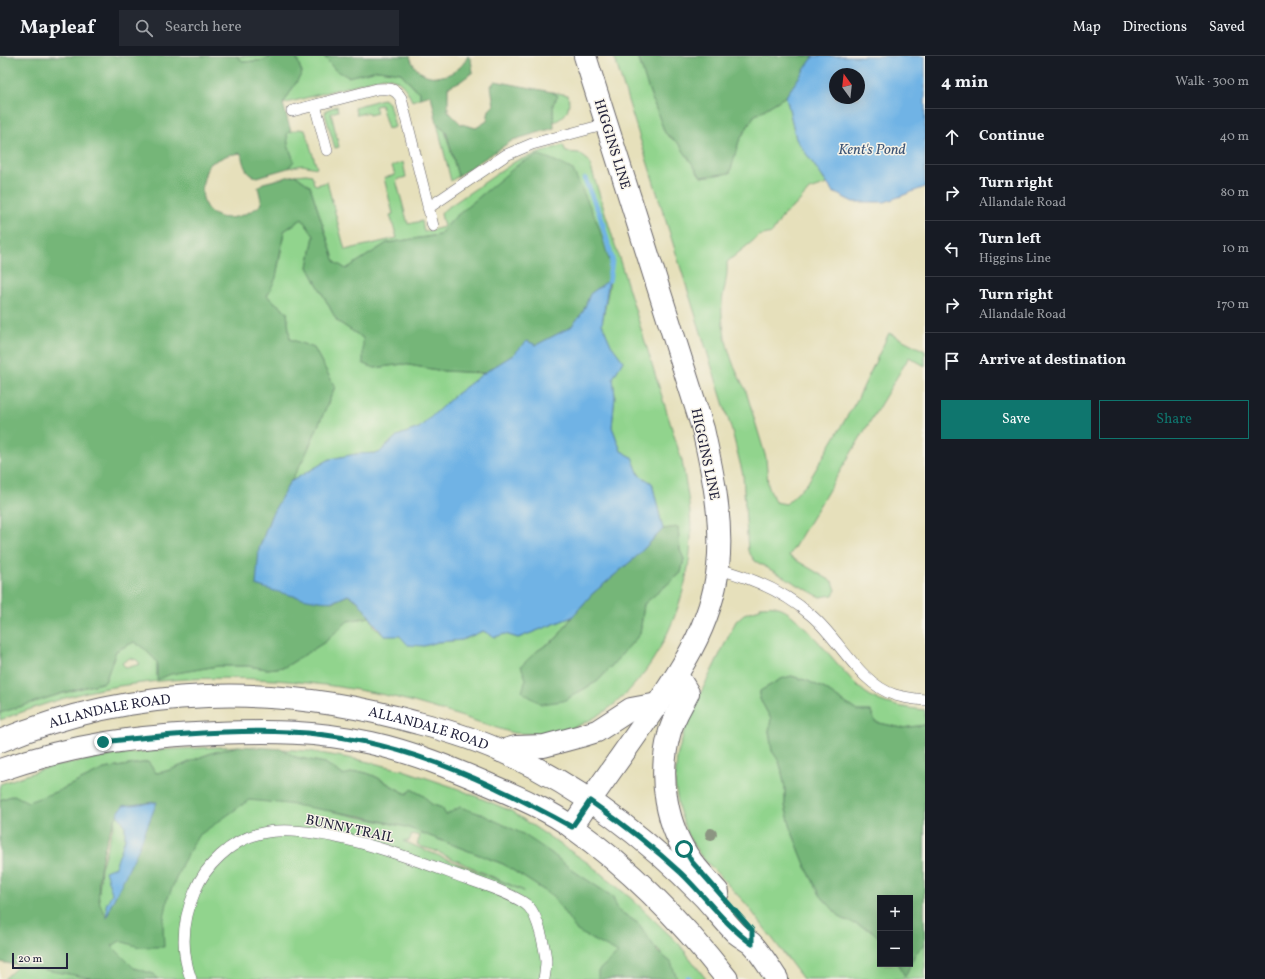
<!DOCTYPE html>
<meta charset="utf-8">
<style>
:root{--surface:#171b24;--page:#242831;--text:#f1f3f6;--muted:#9ea1a6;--line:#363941;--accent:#0f766e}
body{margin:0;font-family:Vollkorn,serif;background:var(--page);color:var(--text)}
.controls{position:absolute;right:12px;bottom:12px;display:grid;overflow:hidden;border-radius:0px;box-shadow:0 4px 16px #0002}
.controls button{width:36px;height:36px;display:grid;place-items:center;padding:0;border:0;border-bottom:1px solid var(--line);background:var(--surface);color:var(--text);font:20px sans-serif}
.compass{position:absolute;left:829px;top:12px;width:36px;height:36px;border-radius:50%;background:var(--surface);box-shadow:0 4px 16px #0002;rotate:345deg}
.scale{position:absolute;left:12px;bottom:10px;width:56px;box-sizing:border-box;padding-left:4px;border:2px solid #22223b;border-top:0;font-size:11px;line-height:14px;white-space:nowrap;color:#22223b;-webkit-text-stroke:3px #f7f3e8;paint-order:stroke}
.stop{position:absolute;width:12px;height:12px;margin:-9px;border:3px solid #0f766e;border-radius:50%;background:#fff}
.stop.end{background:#0f766e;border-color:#fff;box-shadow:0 1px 4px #0008}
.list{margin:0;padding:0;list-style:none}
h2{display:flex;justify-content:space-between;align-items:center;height:52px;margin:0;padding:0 16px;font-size:17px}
h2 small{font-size:13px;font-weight:400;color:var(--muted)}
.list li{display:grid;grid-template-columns:26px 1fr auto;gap:12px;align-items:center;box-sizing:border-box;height:56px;padding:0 16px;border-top:1px solid var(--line)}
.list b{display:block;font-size:15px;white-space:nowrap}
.list p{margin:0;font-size:13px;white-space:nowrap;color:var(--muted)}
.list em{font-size:13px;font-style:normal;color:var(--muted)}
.actions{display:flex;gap:8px;padding:12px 16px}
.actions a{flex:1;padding:9px 0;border:1px solid var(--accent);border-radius:0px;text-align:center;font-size:14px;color:var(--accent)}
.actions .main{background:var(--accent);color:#fff}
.icon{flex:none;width:22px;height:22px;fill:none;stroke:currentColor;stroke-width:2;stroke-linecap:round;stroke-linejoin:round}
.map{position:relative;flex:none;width:925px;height:923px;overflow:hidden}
header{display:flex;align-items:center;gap:24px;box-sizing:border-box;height:56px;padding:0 20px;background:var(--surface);border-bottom:1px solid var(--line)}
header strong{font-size:19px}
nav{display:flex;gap:22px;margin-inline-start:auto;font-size:14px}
.search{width:280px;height:36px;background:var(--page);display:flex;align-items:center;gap:10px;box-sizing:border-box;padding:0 14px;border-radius:0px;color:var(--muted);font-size:15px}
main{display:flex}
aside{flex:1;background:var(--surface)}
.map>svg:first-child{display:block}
.green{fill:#91d48d;stroke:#5a7b64;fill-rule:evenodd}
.forest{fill:#74b678;stroke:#4b6c5a;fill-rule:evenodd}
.water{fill:#6fb3e5;stroke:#486a90;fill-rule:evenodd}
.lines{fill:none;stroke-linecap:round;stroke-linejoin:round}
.stream{stroke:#6fb3e5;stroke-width:5.5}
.lane-casing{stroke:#676468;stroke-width:12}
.secondary-casing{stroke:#676468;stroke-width:24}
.lane{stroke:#fff;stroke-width:11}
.secondary{stroke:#fff;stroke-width:22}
.tree{fill:#8c9582}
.route{stroke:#0f766e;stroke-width:5}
.labels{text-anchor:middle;stroke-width:3;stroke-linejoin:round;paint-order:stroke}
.street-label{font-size:14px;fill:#22223b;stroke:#f7f3e8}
.water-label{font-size:15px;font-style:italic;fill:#3d5576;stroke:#f7f3e8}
</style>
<header>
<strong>Mapleaf</strong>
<div class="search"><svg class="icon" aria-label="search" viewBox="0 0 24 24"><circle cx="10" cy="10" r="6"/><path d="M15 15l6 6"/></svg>Search here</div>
<nav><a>Map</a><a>Directions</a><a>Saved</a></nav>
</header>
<main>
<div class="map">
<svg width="925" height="923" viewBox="0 0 925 923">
<rect width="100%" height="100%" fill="#f7f3e8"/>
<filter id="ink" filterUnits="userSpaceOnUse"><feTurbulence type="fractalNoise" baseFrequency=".025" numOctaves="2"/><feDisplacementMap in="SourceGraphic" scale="8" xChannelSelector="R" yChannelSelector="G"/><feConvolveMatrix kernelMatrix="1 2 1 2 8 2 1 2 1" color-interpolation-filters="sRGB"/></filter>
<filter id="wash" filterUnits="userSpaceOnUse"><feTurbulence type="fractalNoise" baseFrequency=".012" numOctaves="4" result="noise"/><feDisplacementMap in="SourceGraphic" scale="16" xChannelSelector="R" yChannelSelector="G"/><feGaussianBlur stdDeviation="0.9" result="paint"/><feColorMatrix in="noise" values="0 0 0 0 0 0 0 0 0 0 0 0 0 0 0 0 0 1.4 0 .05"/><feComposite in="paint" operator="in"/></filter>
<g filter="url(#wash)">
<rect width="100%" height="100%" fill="#e6e0bb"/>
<path class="green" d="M236,0H271L265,4L243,6Z
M296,0H324L325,2L378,14L401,17L415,33L420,35V42L412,45C406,31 399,22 384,21L283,48L302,17Z
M614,0H638L646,26L665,77L679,88L701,121L730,117L739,85L754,60L786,40L796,83L827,128L809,134L796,149L784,158L772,177L759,180L727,206C728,221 724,232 722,246C720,272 731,310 745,332L766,402L768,429L775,446L786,448L807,428L858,342L889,277L925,295V310L909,301L789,500L833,526L836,534L833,539L820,541L755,505L748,495L743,419L732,375Z
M552,36L568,39C571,52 566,62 553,66V48L558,40Z
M383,43L389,47L395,71L388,73L381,49L375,50L377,57L369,59L368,56L357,59L354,51Z
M337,50L338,55L331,57L339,91L335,92L325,58L326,54Z
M437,67L445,75L458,120L451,125Z
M299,73L305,74L317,112L302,109L288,112L294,105L288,89L287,77Z
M563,89L566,96L579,97L589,105L682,405C686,428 691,453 691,477C691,545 653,632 590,664C567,677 539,679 513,677C470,664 425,647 380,638C288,620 194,616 101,633C66,640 33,652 0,664V657C35,645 70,635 105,626L116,595L134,586L145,593L157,606V620L218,610H247L267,613L285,611L325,586L348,565L370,561L375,571L384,580L400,579L424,590L438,586L462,584L483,575L495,581L505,578L518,582L572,561L557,582L537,595L563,645L598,625L640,578L644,548L681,517L684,503L680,494L678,471L663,473L652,427L639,419L632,401L621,395L612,371L615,340L613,322L623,305L611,289L602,268L612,214L605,193L500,124L454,162L439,179L387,187L346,213L335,206L310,130L295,119L306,118L312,119L314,128L317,129L327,126L345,194L397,182L390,159L393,158L384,122L395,119L392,110L403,106L406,121L396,124L408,168L422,165L424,176L444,171L441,158L444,154L516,105ZM130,602L137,604L140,608L126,612L122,607Z
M302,163L314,180L308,211L337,265L363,282L375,312L403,308L443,315L484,317L455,339L419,372L397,380L379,397L356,398L330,403L290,426L305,400L335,331L314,292L290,283L287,256L267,240C278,219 281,199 284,175Z
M760,550C765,550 770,549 775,550C802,557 841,618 866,637C882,649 906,652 925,654V669L902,672L875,666L871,655H857L825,633L808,625L792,620L781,623L760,635V643L771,663L769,675L772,695L779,705L781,712L785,732V750L792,776L806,811L820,839L841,862L872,875L880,883V908H899L905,920L915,898L925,888V923H803L747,849L700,799L687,778L679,753L675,728L677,701L687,665L736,565L744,558L760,553Z
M239,690C228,693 216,695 206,699C189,705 174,715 156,717L148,706L104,713L58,735L28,747L14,739L0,744V728L50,711L107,700L159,694Z
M282,693L308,695L360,704L403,714L456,732L511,755L588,807L633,844L679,888L706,923H677L670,906L653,889L661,923H4L99,836L101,812L117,758C120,761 123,765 124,768C130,783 115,812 109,826L231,714L330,755L406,771L503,808L553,840L560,850L651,887L639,868L618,854L613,841L572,814L550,796L446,759L442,752L431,748L424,740L411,733L408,738C392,732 379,719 362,716C356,715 348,718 343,719L325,707L295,701ZM412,778L420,780L417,788L422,791L433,794L524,835L403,785H409Z"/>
<path class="forest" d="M0,0H236L244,6L265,4L271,0H296L302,17L283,48L291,76L287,77L288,89L294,105L288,112L257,121C245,119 243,107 241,97L228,99L209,108C187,157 223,178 262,148L258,131L263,127L295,119L310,130L335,206L346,213L387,187L439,179L454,162L520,107L539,99L553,104L573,114L598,168L612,214L609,224L590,238L583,256L571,271L536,289L527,285L513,299L484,317L443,315L403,308L375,312L363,308V282L337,265L308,211L314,180L302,163L284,175L276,222L267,240L287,256L290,283L314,292L335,331L305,400L271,460L259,493L297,540L315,544L333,546L348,539L358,545L370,561L348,565L325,586L285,611L267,613L247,610H218L171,618L157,624V606L145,593L134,586L116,595L105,626L66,636L0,657Z
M324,0H410C417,29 456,26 468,0L471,4L473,16L461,25L448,31V55L461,68L476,72L487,65L489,54L494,49L491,30L495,25L552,36L558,40L553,48L554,72L513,84L458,120L446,75L437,67L431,39L420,42V36L415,33L401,17L378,14L348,21L334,13Z
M638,0H814L786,40L754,60L739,85L730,117L701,121L679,88L665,77L646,26Z
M678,471L680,494L684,503L681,517L644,548L640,578L598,625L563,645L541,648L522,636L526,623L521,610L537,595L557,582L572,561L592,538L636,501L663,473Z
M791,620L808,625L825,633L857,655H871L875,666L902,672L925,669L924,863L925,888L915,898L905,921L899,908H910V842H880V883L872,875L841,862L820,839L806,811L792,776L785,749V732L781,712L779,705L772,695L769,675L771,663L760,643V635L781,623Z
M239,690L282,693L295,701L325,707L343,719C348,718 356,715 362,716C378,719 392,732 407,738L411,733L424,740L431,748L442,752L446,759L460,751L481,758L523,778L550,796L572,814L613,841L618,854L639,868L658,896L671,906L677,923H598V915L618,897L577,875L553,840L503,808L406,771L360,760L288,748L249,744L198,780L182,808L168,842L163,868L164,891H139L120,885L112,890L134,912L154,918L158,923H96L0,906V744L14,739L28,746L58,735L104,713L148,706L156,717C174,715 189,705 206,699C216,695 228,693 239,690ZM156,746L150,764L110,851L107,862C105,857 101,852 100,848C94,822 107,771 123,750Z"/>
<path class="water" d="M814,0H925V131L885,146H853L833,136L796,83L786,40ZM835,18H859V42H835Z
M609,224L602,268L611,289L623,305L613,322L615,340L612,371L621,395L632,401L639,419L652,427L663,473L636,501L592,538L572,561L518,582L505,578L495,581L483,575L462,584L438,586L424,590L408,589L400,580H384L358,545L348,539C343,541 338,544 333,545C322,549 269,534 256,529L259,493L271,460L290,426L330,403L356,398L379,397L397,380L419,372L455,339L484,317L513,299L527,285L536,289L571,271L583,256L590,238Z
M157,746L137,796L110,851L107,862L106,849L112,837L105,815L115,811L125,783V769L117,758L123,750Z"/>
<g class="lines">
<path class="stream" d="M585,123L600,159L612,203L609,224
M688,922L689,923"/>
</g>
</g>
<g filter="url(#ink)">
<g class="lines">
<defs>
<path id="lane" d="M315,49L327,94
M292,55L377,33C388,32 395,32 401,42L433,170
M428,152L506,99L532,88L607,68
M718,513C753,522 785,536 812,560C839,583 860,628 895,639C905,642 915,643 925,644
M191,923C180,893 183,863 195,835C205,810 231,785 258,778C308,764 403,799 451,817C469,824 517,838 529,851C538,860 545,892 546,905C546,911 545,917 544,923"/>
<g id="secondary">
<path d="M677,619L688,637C681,651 672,664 669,679C658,721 666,771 692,806C700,816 709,826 718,836"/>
<path id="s1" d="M0,685C135,629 279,627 418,667C449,675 481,685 510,699C582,733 648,783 704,841C715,853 725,866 736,877C741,881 746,884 751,887C761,897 769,911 777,923"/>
<path d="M501,695L516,691L544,690L581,680L597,675L631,653L658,648"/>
<path d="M0,714C75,688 138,680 216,677C270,675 318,675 371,687C412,696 451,712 490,729C516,740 551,755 573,772C632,814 683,867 727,923"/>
<path d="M572,771C596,735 621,701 645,666C678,619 712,570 718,511C723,465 713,418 703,373L585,0"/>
</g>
</defs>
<use href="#lane" class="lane-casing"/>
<use href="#secondary" class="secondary-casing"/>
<use href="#lane" class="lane"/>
<use href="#secondary" class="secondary"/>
</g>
<circle class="tree" cx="711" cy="778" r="6"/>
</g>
<g class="lines" filter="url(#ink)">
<path class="route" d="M103,686C163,679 230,673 290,676C392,680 485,723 572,771L590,745C622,767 653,791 681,817C705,840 725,869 752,888V874L692,806L684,793"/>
</g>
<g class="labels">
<g class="street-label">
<text transform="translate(613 88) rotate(73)" y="5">HIGGINS LINE</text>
<text transform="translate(706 398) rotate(78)" y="5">HIGGINS LINE</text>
<text dy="5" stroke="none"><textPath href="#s1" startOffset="114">ALLANDALE ROAD</textPath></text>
<text dy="5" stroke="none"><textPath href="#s1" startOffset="438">ALLANDALE ROAD</textPath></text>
<text transform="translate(350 772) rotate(12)" y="5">BUNNY TRAIL</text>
</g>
<g class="water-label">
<text x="872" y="98">Kent's Pond</text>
</g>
</g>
</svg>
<div class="controls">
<button>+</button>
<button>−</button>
</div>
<svg class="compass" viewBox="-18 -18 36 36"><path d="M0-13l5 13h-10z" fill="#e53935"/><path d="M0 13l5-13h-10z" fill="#9ea1a6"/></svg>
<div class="scale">20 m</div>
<div class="stop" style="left:684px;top:793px"></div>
<div class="stop end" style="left:103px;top:686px"></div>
</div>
<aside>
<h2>4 min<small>Walk · 300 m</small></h2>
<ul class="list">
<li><svg class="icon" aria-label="ahead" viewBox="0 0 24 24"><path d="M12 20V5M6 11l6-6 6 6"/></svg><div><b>Continue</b></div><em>40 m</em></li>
<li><svg class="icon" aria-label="right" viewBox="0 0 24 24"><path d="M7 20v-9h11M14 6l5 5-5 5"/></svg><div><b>Turn right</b><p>Allandale Road</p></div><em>80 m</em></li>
<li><svg class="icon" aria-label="left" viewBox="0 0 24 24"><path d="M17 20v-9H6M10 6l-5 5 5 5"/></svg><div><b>Turn left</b><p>Higgins Line</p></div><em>10 m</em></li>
<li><svg class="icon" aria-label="right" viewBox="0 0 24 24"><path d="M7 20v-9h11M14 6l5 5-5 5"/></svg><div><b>Turn right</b><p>Allandale Road</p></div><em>170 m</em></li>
<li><svg class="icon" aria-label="arrive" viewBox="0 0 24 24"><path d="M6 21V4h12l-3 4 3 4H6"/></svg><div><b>Arrive at destination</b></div></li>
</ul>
<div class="actions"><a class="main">Save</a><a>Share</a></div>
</aside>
</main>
